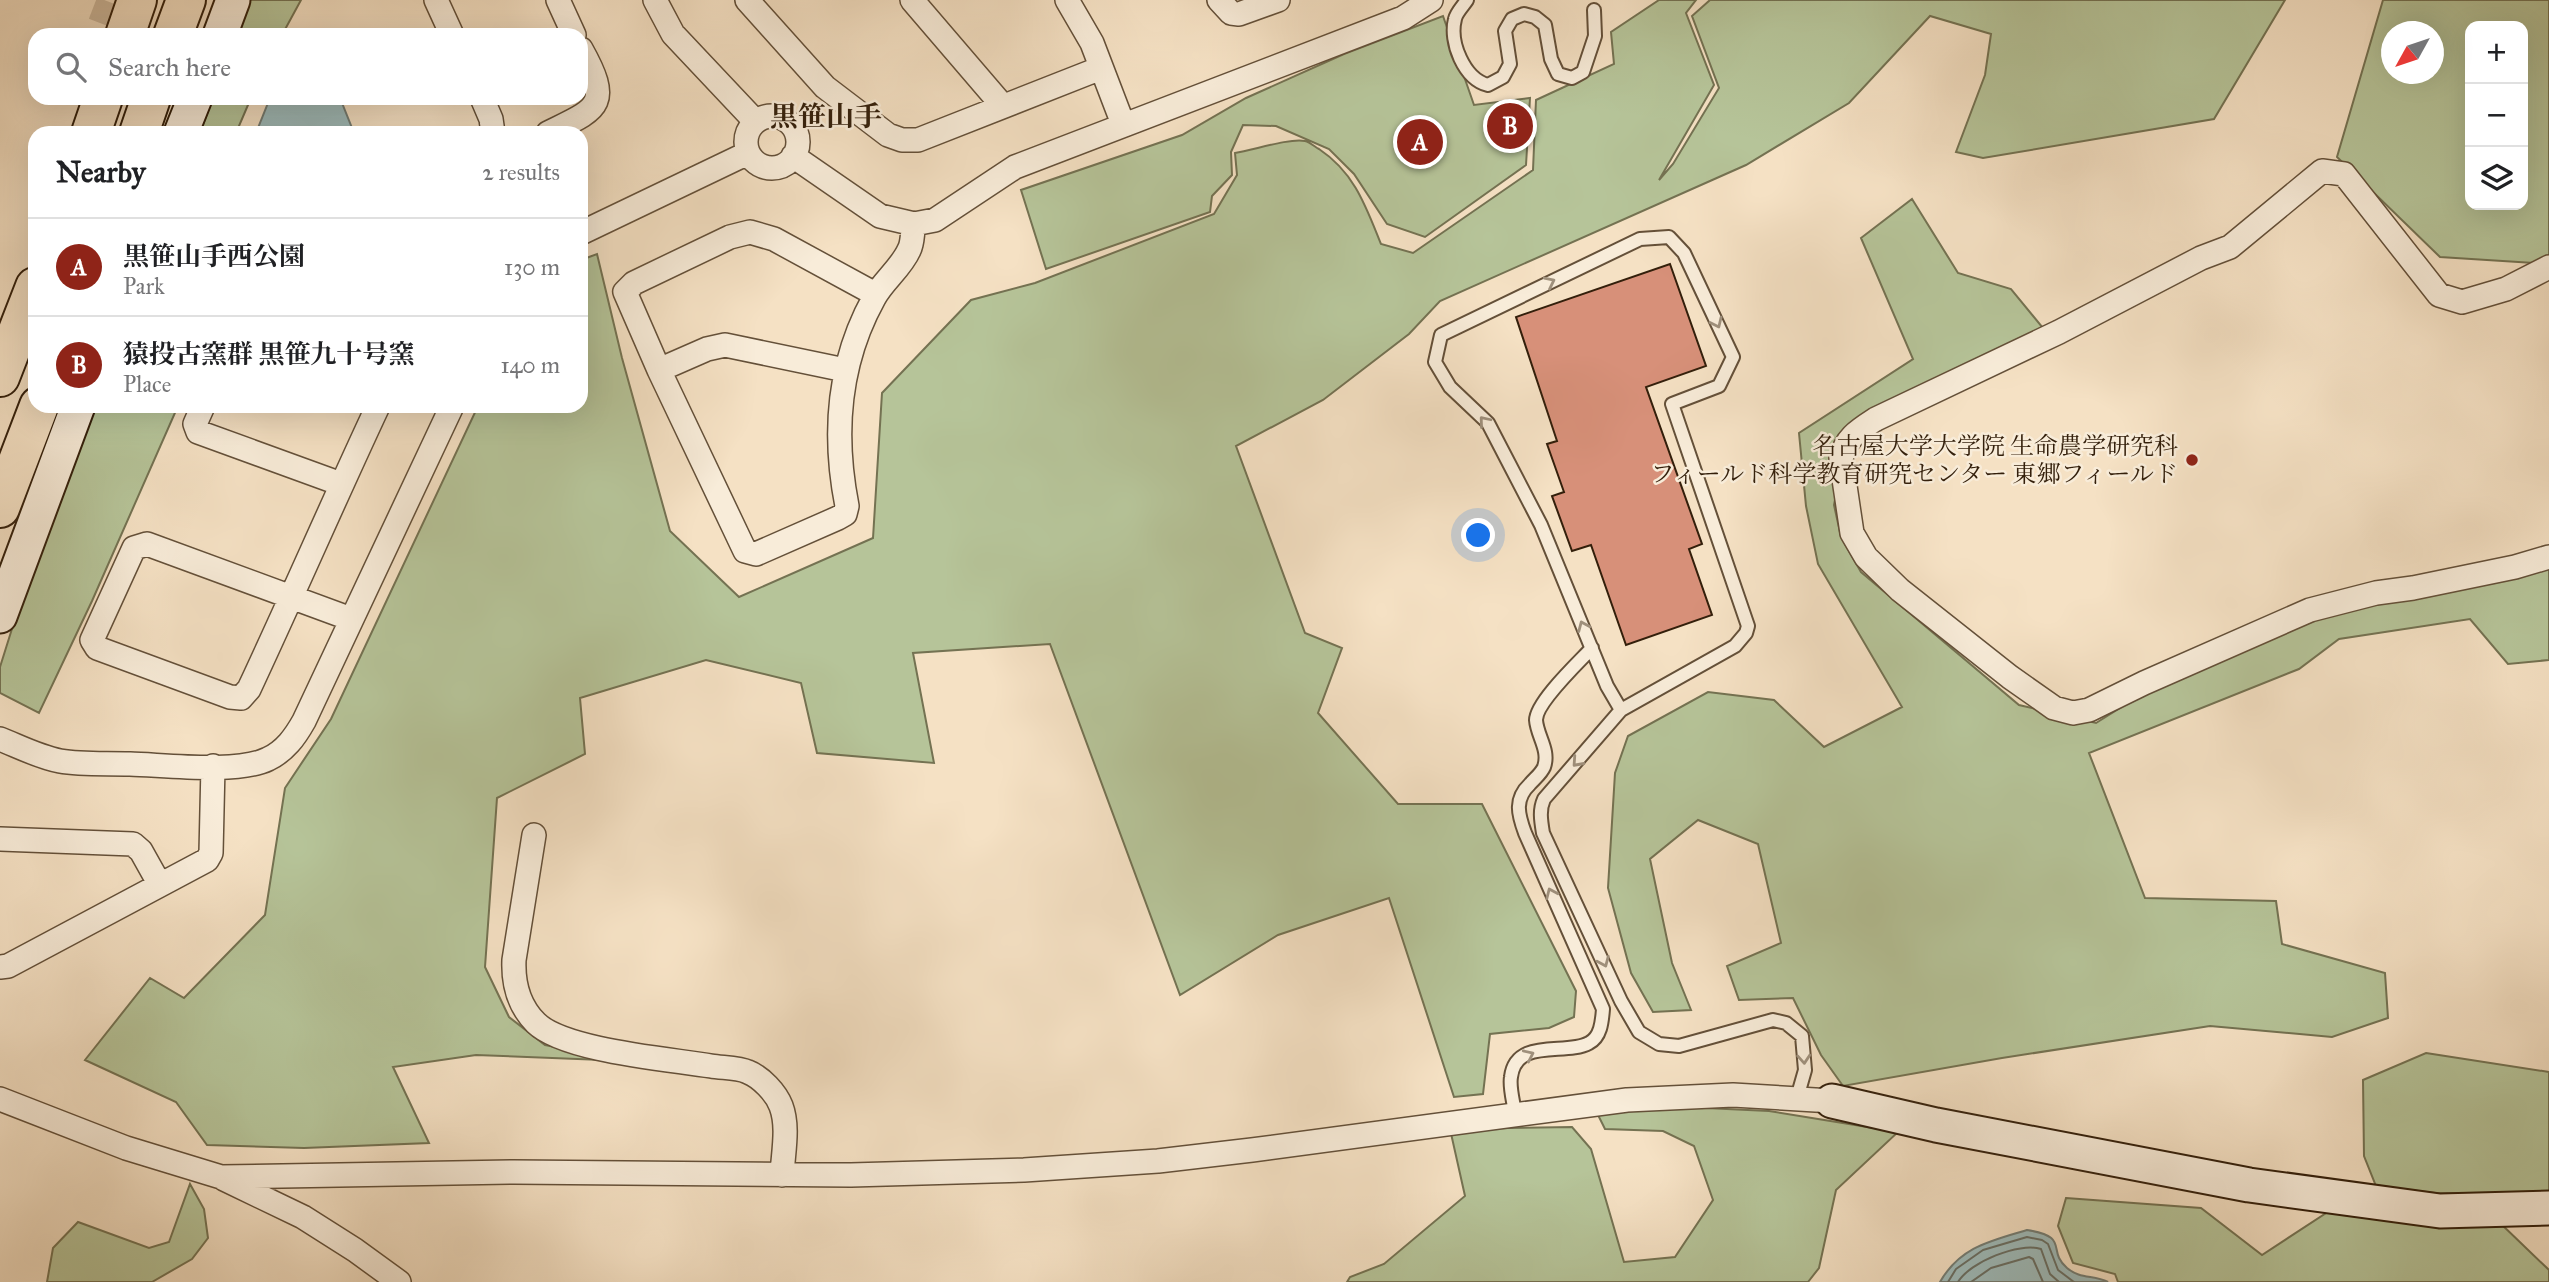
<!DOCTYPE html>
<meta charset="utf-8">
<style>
:root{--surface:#fff;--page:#f2f2f2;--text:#202124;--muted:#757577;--line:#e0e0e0;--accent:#8f2418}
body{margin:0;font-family:"IM FELL Great Primer","Noto Serif JP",serif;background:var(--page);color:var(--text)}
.controls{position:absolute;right:21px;top:21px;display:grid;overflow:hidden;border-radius:14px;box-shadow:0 7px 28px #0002}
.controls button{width:63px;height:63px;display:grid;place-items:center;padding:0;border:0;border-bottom:2px solid var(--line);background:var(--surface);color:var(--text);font:35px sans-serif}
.compass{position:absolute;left:2381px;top:21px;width:63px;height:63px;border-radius:50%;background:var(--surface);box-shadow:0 7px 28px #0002;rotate:230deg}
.you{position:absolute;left:1479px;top:536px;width:24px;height:24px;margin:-18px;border:5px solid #fff;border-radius:50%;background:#1a73e8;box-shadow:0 0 0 10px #1a73e833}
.badge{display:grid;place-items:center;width:46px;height:46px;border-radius:50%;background:var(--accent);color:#fff;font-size:23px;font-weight:700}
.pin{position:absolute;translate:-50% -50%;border:4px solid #fff;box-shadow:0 2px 7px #0006}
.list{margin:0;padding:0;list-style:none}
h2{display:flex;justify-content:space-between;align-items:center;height:91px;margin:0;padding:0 28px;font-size:30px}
h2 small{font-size:23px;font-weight:400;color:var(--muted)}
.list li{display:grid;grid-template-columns:46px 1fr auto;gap:21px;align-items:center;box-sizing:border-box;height:98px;padding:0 28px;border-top:2px solid var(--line)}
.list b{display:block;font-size:26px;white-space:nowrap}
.list p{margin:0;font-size:23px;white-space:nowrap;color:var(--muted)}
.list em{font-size:23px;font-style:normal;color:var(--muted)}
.icon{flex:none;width:38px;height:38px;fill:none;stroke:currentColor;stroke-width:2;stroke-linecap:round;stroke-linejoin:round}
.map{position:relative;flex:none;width:2549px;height:1282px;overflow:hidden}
.search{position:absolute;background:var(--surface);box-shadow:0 7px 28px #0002;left:28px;top:28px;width:560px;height:77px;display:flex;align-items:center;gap:18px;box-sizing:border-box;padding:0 24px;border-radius:21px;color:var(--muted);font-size:26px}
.panel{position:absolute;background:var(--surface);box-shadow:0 7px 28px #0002;left:28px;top:126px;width:560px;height:287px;border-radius:21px}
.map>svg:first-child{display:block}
.green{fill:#b6c499;stroke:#747252;stroke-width:2;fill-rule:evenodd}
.water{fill:#9ebcbc;stroke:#737d75;stroke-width:2}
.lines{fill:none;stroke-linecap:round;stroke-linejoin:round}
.shore{stroke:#686e64;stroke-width:2}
.building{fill:#d79079;stroke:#331f0b;stroke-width:2}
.street-tunnel{stroke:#ceba9f;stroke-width:23;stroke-dasharray:23 11;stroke-linecap:butt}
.lane-casing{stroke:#645039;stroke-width:16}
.street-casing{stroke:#645039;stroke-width:26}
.secondary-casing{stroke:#331f0b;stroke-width:37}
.highway-casing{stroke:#331f0b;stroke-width:42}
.lane{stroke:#f8ecd9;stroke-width:12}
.street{stroke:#f8ecd9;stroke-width:23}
.secondary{stroke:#f8ecd9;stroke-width:33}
.highway{stroke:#f5e1c4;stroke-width:38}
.oneway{stroke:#9f907c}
.poi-dot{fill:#8f2418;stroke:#f8ecd9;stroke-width:2.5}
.labels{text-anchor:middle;stroke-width:5;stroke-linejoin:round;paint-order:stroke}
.poi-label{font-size:24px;fill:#331f0b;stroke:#f8ecd9;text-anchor:end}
.quarter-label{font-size:28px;font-weight:bold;fill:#331f0b;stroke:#f8ecd9}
</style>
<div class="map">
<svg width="2549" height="1282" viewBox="0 0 2549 1282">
<rect width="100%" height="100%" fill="#f5e1c4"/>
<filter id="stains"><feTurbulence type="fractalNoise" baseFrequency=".00286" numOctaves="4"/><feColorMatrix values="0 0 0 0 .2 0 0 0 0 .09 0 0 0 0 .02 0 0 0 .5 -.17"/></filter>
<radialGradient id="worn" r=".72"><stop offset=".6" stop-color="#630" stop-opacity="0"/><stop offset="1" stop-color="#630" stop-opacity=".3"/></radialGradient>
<path class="green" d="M250,0H301L282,35H237Z
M1659,0H1696L1686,13L1714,85L1659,180L1673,164L1719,88L1692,16L1710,0H2285L2214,119L1983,158L1956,152L1985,75L1991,34L1930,16L1849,103L1746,165L1440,301L1409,334L1323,400L1236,446L1305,633L1342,648L1318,713L1398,804H1482L1576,991L1574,1017L1549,1028L1490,1034L1483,1094L1454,1097L1389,898L1278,935L1180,995L1050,644L913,653L934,763L817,753L801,683L706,660L580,698L585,754L497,798L485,967L509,1017L545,1045L628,1061L476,1055L393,1067L429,1143L304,1148L207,1145L176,1102L85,1060L150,978L184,998L265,915L285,788L331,719L478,406H581V260L597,254L622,358L670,531L739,597L873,538L882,393L971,300L1035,283L1214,214L1237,175L1235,153C1254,150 1289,138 1305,141C1310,142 1315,147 1319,149C1355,173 1366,207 1381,244L1413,253L1533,170L1536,100L1614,64L1611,32Z
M2383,0H2549V264L2440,257L2337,157ZM2470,26H2523V205H2470ZM2392,32H2434V74H2392Z
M1443,16L1474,105L1530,98L1526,165L1425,237L1387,224L1354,174L1329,149L1276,126L1243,125L1231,152L1232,175L1212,196L1210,212L1046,269L1021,190L1182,135L1246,98L1344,54Z
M213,98H251L236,133H200Z
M1912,199L1958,273L2011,289L2047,333L1848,432L1834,505L1841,537L1861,572L2019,705L2096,723L2168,678L2320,604L2549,557V660L2508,664L2470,619L2339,639L2299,669L2089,753L2145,898L2276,901L2282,944L2385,973L2388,1018L2332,1037L2210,1026L2002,1058L1843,1086L1821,1055L1793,998L1739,1000L1727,966L1781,943L1758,844L1698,820L1650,859L1672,963L1691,1010L1653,1012L1631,973L1608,888L1615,773L1628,736L1708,692L1774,700L1824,747L1902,707L1818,564L1806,506L1799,433L1913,359L1861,238Z
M95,406H178L92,601L39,713L0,693V667L21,600Z
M2426,1053L2549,1072V1194L2435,1193L2376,1186L2364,1156L2363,1080Z
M1642,1105L1769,1111L1898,1132L1836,1190L1819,1268L1808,1282H1347L1350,1277L1384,1264L1465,1196L1450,1129L1572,1127L1591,1149L1624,1262L1675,1257L1713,1200L1694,1146L1663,1131L1605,1129L1598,1115Z
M190,1184L204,1209L208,1238L192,1259L152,1282H47L53,1248L78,1222L149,1248L169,1242Z
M2066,1198L2201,1208L2262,1255L2340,1204L2498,1221L2549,1270V1282H2118L2115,1274L2073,1263L2058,1226Z"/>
<path class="water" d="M270,98H340L354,133H256Z
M2027,1230C2071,1237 2046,1250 2067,1268C2080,1279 2093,1275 2108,1282H1940C1960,1247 1990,1241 2027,1230Z"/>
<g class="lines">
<path class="shore" d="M1948,1282L1956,1269L1983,1250L2027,1237L2042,1240L2048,1244L2058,1270L2074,1282
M1958,1282C1970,1262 2019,1242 2041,1249L2050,1274L2059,1282
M1971,1282L1991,1268L2029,1257L2033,1259L2043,1282"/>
</g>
<path class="building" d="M1670,264L1706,366L1646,387L1702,544L1689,549L1712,615L1626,645L1591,545L1572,551L1552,496L1564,492L1547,444L1557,441L1516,317Z"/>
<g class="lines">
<path class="street-tunnel" d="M93,8L163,35"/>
<defs>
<path id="lane" d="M1467,0C1463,6 1456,13 1455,19C1449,42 1464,79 1488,85L1503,77L1510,64L1505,31L1512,19L1524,14L1535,17L1545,25L1551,59L1558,74L1572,78L1583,72L1595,36L1594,10
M1621,710L1607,686L1541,525L1488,423L1450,387L1435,362L1441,335L1640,239L1669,237L1684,253L1733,357L1719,386L1672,404L1748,626L1746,633L1735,646L1621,710L1544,799C1539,810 1541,821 1543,833L1621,1001L1639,1032L1659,1044L1679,1046L1773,1020L1786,1023L1802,1036L1805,1070L1797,1098
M1515,1114C1514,1103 1509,1088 1511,1077C1516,1037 1566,1056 1589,1043C1601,1037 1602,1021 1603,1009L1525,833C1518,814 1514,799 1530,784C1535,778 1541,774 1544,767C1550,750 1537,736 1536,720C1536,702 1580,661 1592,648"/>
<path id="street" d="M436,0L452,35
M558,0L574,35
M655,0L673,34L755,121
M747,0L825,87L888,135L902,140H918L1101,68
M912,0L1002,105
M1067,0L1092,43L1123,124
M1219,0L1231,13L1239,14L1278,0
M482,98L491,119L493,133
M746 142a26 26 0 1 1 52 0a26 26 0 1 1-52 0Z
M548,133C597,109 613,106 581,49
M793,156L880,216L914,224L935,220L1015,167L1403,18L1431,0
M581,233L748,153
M2549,267L2506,289L2462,302L2439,295L2344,174L2322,171L2230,247L2201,258L2059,332L1876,419C1859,430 1845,438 1841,459L1852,533L1866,557L1900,590L2010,677L2054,708L2073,713L2089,710L2144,683L2310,610L2376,593L2413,588L2515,567L2549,557
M875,294L774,239L750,232L730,237L634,283L625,292L659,370L745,551L756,554L838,518L845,514L847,506C833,435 838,363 874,298C883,281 901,268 909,250C913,243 912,232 914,224
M659,370L707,349L725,345L845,370
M203,406L195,424L198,432L341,484
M351,619L147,544L134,548L92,640L97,648L230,697L241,698L249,689C293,595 334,500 378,406
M0,739C20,747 39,757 60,761C83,765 107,763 130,764C165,765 238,774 268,759C285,751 295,737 304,721L452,406
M534,835L514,960C513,983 519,1006 536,1023C565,1051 670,1059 711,1066C722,1068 738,1067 748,1072C761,1077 776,1093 781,1106C789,1127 783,1153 782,1175
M0,839L133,844L141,851L160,885
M0,967L8,966L207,860L211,853L213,766
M0,1099L126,1148L221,1177L514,1172L851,1175L1024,1170L1158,1161L1252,1150L1627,1100L1733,1095L1832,1101
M224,1179L303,1217L355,1250L399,1282"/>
<path id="secondary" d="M220,35L233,0
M181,133L195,98
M0,616L78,406
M1832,1101L1936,1125L2249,1185L2440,1211L2549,1208"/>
<path id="highway" d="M125,35L137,0
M173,35L186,0
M91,133L103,98
M139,133L151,98
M0,377L35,287
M0,508L39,406"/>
</defs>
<use href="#lane" class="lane-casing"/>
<use href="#street" class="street-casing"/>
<use href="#secondary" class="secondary-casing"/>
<use href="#highway" class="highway-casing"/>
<use href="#lane" class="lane"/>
<use href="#street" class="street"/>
<use href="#secondary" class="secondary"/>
<use href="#highway" class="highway"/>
</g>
<defs><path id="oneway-chevron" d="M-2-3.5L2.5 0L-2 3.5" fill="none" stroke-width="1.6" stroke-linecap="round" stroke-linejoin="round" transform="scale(1.75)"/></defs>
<g class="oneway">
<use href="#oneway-chevron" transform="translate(1550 282) rotate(-26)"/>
<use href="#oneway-chevron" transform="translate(1717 323) rotate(65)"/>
<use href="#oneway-chevron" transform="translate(1484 421) rotate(-130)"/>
<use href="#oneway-chevron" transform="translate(1583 626) rotate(-113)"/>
<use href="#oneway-chevron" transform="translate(1577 762) rotate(132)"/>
<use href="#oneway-chevron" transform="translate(1551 893) rotate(-114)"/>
<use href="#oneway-chevron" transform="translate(1604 962) rotate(67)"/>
<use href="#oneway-chevron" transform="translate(1529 1055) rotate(-25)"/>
<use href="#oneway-chevron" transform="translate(1804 1059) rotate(86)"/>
</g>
<circle class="poi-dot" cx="2192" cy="460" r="7"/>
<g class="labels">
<g class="poi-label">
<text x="2178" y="454">名古屋大学大学院 生命農学研究科<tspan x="2178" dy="28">フィールド科学教育研究センター 東郷フィールド</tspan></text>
</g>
<g class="quarter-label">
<text x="826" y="126">黒笹山手</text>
</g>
</g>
<rect width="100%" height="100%" filter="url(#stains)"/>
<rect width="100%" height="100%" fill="url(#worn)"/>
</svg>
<div class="controls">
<button>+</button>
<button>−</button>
<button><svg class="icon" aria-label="layers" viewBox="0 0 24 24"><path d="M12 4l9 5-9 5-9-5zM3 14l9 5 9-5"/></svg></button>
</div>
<svg class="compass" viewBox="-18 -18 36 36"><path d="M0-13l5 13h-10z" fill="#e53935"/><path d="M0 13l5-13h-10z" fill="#757577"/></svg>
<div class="you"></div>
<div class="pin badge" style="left:1420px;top:142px">A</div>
<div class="pin badge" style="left:1510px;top:126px">B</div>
<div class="search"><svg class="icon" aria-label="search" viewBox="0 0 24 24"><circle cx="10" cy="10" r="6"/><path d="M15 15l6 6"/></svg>Search here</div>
<section class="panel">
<h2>Nearby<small>2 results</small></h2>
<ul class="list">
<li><span class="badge">A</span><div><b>黒笹山手西公園</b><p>Park</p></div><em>130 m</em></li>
<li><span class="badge">B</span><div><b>猿投古窯群 黒笹九十号窯</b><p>Place</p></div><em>140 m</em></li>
</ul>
</section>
</div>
